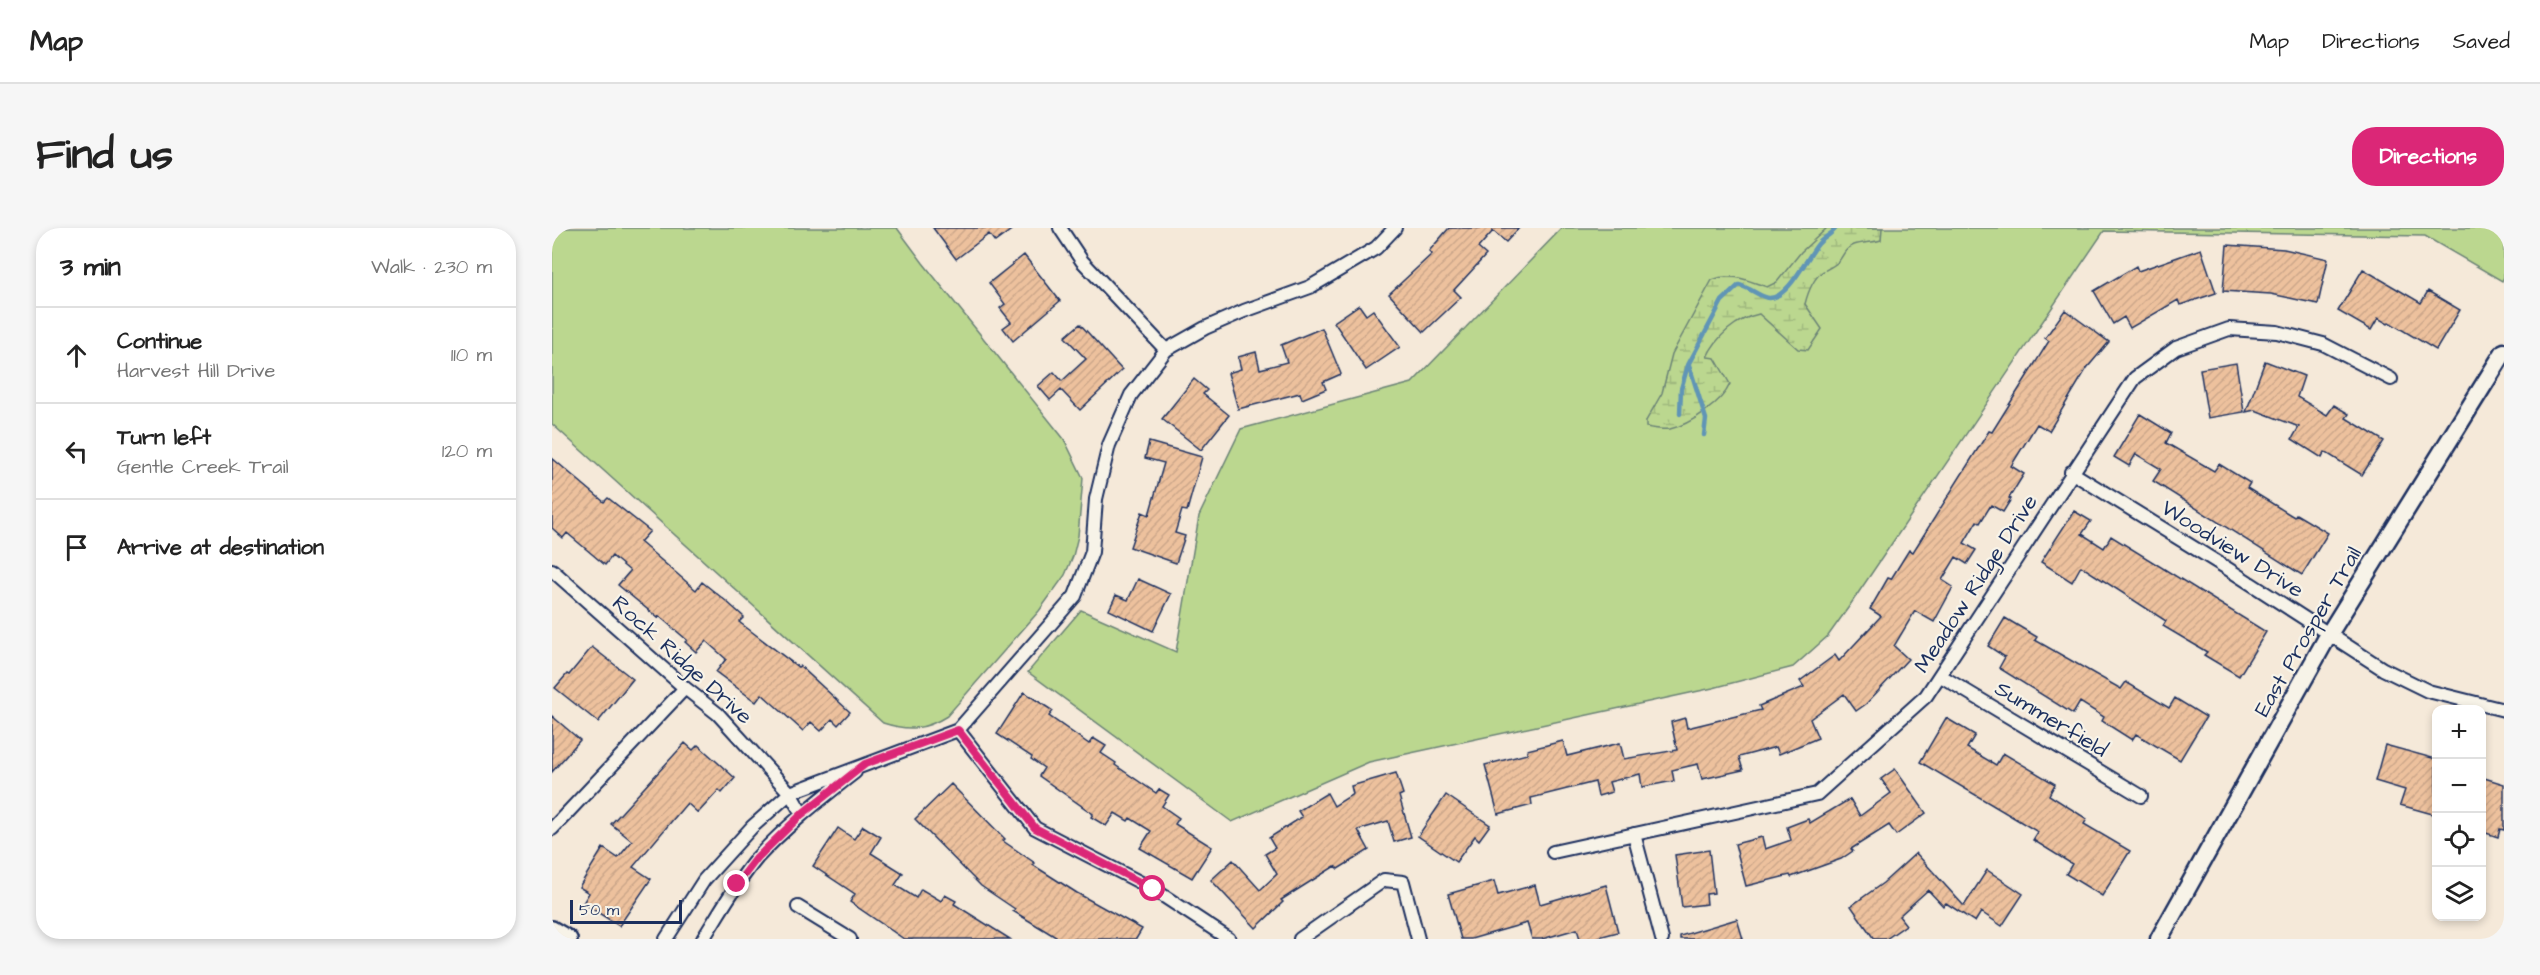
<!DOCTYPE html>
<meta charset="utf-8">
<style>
:root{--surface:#fff;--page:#f6f6f6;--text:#222;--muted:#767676;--line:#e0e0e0;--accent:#db2777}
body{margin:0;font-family:"Architects Daughter",sans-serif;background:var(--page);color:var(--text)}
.controls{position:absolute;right:18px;bottom:18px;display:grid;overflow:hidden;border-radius:12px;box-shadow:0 3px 9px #0003}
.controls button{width:54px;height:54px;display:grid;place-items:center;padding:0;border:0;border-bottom:2px solid var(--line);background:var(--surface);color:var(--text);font:30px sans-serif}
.scale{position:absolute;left:18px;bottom:15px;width:112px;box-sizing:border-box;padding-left:6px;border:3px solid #1b2f5e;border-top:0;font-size:16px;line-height:21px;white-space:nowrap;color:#1b2f5e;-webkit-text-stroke:4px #f7f3e8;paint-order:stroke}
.stop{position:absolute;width:18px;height:18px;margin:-14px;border:4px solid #db2777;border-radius:50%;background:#fff}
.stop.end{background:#db2777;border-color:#fff;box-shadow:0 2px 6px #0008}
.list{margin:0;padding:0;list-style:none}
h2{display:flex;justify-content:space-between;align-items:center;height:78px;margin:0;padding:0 24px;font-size:26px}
h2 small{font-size:20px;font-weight:400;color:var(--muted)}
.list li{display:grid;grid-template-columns:39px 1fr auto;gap:18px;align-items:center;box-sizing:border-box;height:96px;padding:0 24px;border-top:2px solid var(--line)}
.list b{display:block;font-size:22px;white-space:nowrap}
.list p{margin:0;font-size:20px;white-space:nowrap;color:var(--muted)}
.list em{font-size:20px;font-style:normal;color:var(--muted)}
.icon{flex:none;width:33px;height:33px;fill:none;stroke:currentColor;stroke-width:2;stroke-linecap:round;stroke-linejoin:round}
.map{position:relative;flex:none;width:1952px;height:711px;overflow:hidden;border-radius:24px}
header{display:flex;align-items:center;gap:36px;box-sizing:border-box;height:84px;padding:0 30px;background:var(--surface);border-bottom:2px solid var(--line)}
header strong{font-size:28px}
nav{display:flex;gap:33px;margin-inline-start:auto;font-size:21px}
.intro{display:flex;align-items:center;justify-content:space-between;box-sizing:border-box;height:144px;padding:0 36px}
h1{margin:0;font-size:42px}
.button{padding:15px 27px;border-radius:24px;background:var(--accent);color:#fff;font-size:21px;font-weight:700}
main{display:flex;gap:36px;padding:0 36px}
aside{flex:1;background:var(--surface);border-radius:24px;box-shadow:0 3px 9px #0003}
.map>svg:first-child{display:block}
.grass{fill:#bbd78f;stroke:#6b8376;stroke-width:1.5}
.wetland{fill:url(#wetland-marsh);stroke:#6b8376;stroke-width:1.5}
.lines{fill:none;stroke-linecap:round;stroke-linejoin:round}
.stream{stroke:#6195b6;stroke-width:4.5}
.building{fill:url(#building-hatch);stroke:#1b2f5e;stroke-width:1.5}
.minor-casing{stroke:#1b2f5e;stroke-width:16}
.tertiary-casing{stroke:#1b2f5e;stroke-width:20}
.secondary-casing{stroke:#1b2f5e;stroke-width:21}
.minor{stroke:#f7f3e8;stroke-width:12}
.tertiary{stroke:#f7f3e8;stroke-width:15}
.secondary{stroke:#f7f3e8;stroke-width:16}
.route{stroke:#db2777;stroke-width:8}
.labels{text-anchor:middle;stroke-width:4.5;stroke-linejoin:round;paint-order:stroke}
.street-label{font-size:22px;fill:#1b2f5e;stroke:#f7f3e8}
</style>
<header>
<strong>Map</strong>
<nav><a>Map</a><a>Directions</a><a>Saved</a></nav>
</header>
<div class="intro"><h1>Find us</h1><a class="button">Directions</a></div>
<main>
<aside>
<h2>3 min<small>Walk · 230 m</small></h2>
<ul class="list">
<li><svg class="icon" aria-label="ahead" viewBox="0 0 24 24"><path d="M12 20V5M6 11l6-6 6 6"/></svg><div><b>Continue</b><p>Harvest Hill Drive</p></div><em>110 m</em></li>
<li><svg class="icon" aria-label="left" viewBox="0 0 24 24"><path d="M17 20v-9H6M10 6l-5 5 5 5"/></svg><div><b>Turn left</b><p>Gentle Creek Trail</p></div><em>120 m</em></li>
<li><svg class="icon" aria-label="arrive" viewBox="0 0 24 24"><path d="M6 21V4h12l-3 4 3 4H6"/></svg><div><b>Arrive at destination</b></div></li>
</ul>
</aside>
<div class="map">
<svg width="1952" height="711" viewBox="0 0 1952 711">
<defs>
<pattern id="wetland-marsh" width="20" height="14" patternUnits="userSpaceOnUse" patternTransform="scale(1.5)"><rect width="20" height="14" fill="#bbd78f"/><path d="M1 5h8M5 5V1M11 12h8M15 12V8" fill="none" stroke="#a0b97e"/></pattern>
<pattern id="building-hatch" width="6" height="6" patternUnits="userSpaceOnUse" patternTransform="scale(1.5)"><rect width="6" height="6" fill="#edc19d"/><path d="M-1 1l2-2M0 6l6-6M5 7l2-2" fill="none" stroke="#cba68a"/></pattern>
</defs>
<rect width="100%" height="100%" fill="#f5e9d9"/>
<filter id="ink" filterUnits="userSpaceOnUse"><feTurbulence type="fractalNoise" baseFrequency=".0167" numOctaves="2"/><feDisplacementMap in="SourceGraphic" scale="12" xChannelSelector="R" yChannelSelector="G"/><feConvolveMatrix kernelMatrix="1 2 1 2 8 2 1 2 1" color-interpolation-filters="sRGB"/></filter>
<g filter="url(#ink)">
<path class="grass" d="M0,0H345L371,35L512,211L531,250L526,308L521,328L513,347L487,383L395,488C373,502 356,503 331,495L0,196Z
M1010,0H1952V49L1950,53L1873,8L1552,3L1296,380L1276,408L1241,439L1161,460L817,534L680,594L476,444L529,382L624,424L647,288L689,201L860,155Z"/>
<path class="wetland" d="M1275,0H1330L1329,12C1320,15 1311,14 1302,17C1292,21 1292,27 1286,34C1282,38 1275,41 1270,44C1260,52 1256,64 1253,76L1270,101L1256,122L1246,121L1207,86C1184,91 1165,108 1155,129L1163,130L1178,156C1170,175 1137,197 1118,201C1110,202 1101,200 1094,199V193L1110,165L1120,126L1160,52C1180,44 1196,53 1215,59L1225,54L1249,24Z"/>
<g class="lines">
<path class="stream" d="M1137,137L1154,191L1152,207
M1128,186L1129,161L1136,137L1170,73L1187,57C1199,60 1209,70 1217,70C1236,71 1255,29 1266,16C1272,9 1279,7 1284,0"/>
</g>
<path class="building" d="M381,0H462L443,14L437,6L404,31Z
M897,0H967L954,14L941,3L926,20L934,27L902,62L909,69L872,104L837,66L880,26L877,23Z
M1675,17L1732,21L1776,31L1766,76L1719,66L1671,63Z
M1649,21L1664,65L1628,77L1626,72L1578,100L1572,89L1561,96L1542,63L1584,38L1586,43Z
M472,27L508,73L461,113L451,100L459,94L448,80L453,76L437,55Z
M1811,41L1869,75L1876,63L1908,82L1884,122L1837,94L1836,96L1826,90L1819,102L1786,83Z
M807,77L814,87L821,82L848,119L814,142L782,94Z
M1513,82L1557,114L1535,140L1497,203L1485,196L1459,238L1472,246L1457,270L1459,271L1451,284L1439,277L1428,295L1425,293L1412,315L1424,322L1415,336L1404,329L1390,352L1401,359L1382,394L1363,383L1342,418L1356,431L1314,476L1304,483L1292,466L1258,491L1266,510L1227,526L1224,519L1187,529L1191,542L1150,551L1146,536L1120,542L1122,553L1090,559L1088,546L1057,554L1060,564L1046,568L1043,554L979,570L980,577L946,586L933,537L975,526V522L1011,513L1015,528L1068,515L1072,531L1125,522L1119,494L1133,490L1135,500L1209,482L1207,478L1252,459L1248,453L1283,427L1287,433L1329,388L1318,381L1336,350L1339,351L1357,322L1361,324L1437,203L1440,204L1497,113L1493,110Z
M528,96L570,142L528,182L509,162L498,172L486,158L502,144L510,153L534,131L513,109Z
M770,100L789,146L771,154L774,161L750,171L748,165L686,181L676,145L689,141L686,129L704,124L708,141L735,134L729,117Z
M1713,133L1752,148L1745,169L1775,187L1782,177L1797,186L1794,190L1832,213L1810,247L1773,224L1770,230L1740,211L1747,199L1703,182L1694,184Z
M1684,135L1692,184L1656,190L1648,141Z
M642,151L655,162L651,166L677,187L649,222L610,191Z
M1588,186L1619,205L1614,215L1662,243L1667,236L1698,255L1695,260L1742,289L1744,286L1776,305L1750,347L1601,253L1609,241L1584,226L1577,238L1562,229Z
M597,214L650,229L635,283L630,282L623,305L633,308L624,335L578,319L590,284L597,287L612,235L593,230Z
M0,230L52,274L56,270L98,303L88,314L144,362L150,354L174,373L192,389L187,394L246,439L248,438L298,484L286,497L280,491L269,503L259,494L251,503L210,466L204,474L164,444L174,431L154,413L144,424L133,414L135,412L107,388L106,390L66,357L78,343L60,328L53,337L15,305L11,310L0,300Z
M1522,283L1539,293L1530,306L1552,320L1559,308L1714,404L1687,448L1652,427L1655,424L1611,398L1614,393L1529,338L1520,354L1489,334Z
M586,351L619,366L601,403L557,382L564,367L576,372Z
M1453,390L1485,409L1483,412L1569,461L1574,454L1617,480L1623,470L1654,489L1628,532L1584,506L1580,512L1550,493L1552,489L1528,474L1521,486L1447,440L1453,429L1436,418Z
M40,419L81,451L46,494L3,460L15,446L17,447Z
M472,464L501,483L497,488L537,516L541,510L554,518L549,525L564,535L563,537L604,565L607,561L617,567L610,578L627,590L623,596L660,619L640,650L588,620L599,603L578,590L576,593L563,585L554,598L539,589L541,586L487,548L492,540L479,531L480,529L445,506Z
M0,488L28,512L0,544Z
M1394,490L1423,507L1415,520L1444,537L1451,525L1503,556L1497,567L1535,591L1532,596L1578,623L1550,668L1514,646L1520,636L1481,612L1486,604L1368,534Z
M133,515L141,522L146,517L183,550L170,565L167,562L146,585L135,575L81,639L99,651L67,698L31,675L37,665L27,659L51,620L66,630L80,613L59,596Z
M1833,517L1884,531V587L1848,577L1853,562L1823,553Z
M1343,541L1374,585L1344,607L1337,597L1299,621L1301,623L1289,631L1239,649L1238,647L1194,658L1183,616L1210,609L1213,621L1239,612L1235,599L1256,591L1258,595L1298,571L1308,588L1339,565L1329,551Z
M844,545L851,566L847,568L859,609L842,614L836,593L806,602L817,622L786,641L783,638L729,672L731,674L704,700L659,652L681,632L708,662L725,646L713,626L723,620L717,610L750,589L746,583L775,565L782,578L801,566L799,558Z
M1929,549L1952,556V602L1948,601L1946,609L1931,604L1933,597L1929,596Z
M399,556L453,611L451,613L483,635L481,637L525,665L590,701L584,711H507L461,683L463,681L429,658L363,591Z
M894,567L938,597L927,612L923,608L904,634L866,608Z
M311,598L329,609L319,625L351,645L343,657L364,670L369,661L389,673L393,667L404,673L402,676L458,711H352L298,674L303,666L261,638L286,600L302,611Z
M1157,622L1162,665L1154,666L1155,676L1130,679L1123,627Z
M1364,625L1412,678L1435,642L1471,666L1450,698L1429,684L1423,694L1394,675L1391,678L1376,662L1347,688L1354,697L1334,711H1322L1299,678L1331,655Z
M942,653L946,667L983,657L988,676L1054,657L1066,704L1039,711H1028L1025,701L990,711H980L975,695L919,711H909L896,666Z
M1185,691L1191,711H1128V708Z"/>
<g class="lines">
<defs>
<path id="minor" d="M508,0L530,33L614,122
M1519,244L1673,339L1831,441L1876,463L1952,482
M0,342L133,460L166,486L238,565L250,586
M1389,448L1589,568
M406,502L483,600L601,661L677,711
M0,601L133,460
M1082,606L1110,711
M1001,624L1265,566L1374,468L1583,150L1624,120L1677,101L1725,104L1771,116L1839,151
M246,679L298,711
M114,711L152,652L200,599L238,565L406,502L497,398L523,368L540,324L544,271L557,217L579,167L614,122L653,100L692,83L758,59L824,20L843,0
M151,711C168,684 184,655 205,630C234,598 269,571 303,544
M748,711L832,652L851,654L866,711"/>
<path id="tertiary" d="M0,701L17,711"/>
<path id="secondary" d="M1607,711L1777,406L1952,124"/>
</defs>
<use href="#minor" class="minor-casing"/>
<use href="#tertiary" class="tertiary-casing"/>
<use href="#secondary" class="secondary-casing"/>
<use href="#minor" class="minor"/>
<use href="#tertiary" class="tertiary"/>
<use href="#secondary" class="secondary"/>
</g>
</g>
<g class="lines" filter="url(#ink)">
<path class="route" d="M185,656L205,630L250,586L313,536L406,502L483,600L601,661"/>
</g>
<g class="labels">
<g class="street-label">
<text transform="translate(1681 320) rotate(32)" y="8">Woodview Drive</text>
<text transform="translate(1423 355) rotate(-57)" y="8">Meadow Ridge Drive</text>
<text transform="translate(1755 403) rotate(-60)" y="8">East Prosper Trail</text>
<text transform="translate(131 431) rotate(42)" y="8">Rock Ridge Drive</text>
<text transform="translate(1500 490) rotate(31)" y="8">Summerfield</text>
</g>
</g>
</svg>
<div class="controls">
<button>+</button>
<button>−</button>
<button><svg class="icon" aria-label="locate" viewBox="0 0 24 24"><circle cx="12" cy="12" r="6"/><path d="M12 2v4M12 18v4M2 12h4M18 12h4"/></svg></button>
<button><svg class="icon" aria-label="layers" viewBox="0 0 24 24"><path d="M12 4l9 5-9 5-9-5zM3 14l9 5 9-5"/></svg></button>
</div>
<div class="scale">50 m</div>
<div class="stop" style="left:601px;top:661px"></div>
<div class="stop end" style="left:185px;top:656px"></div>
</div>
</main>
